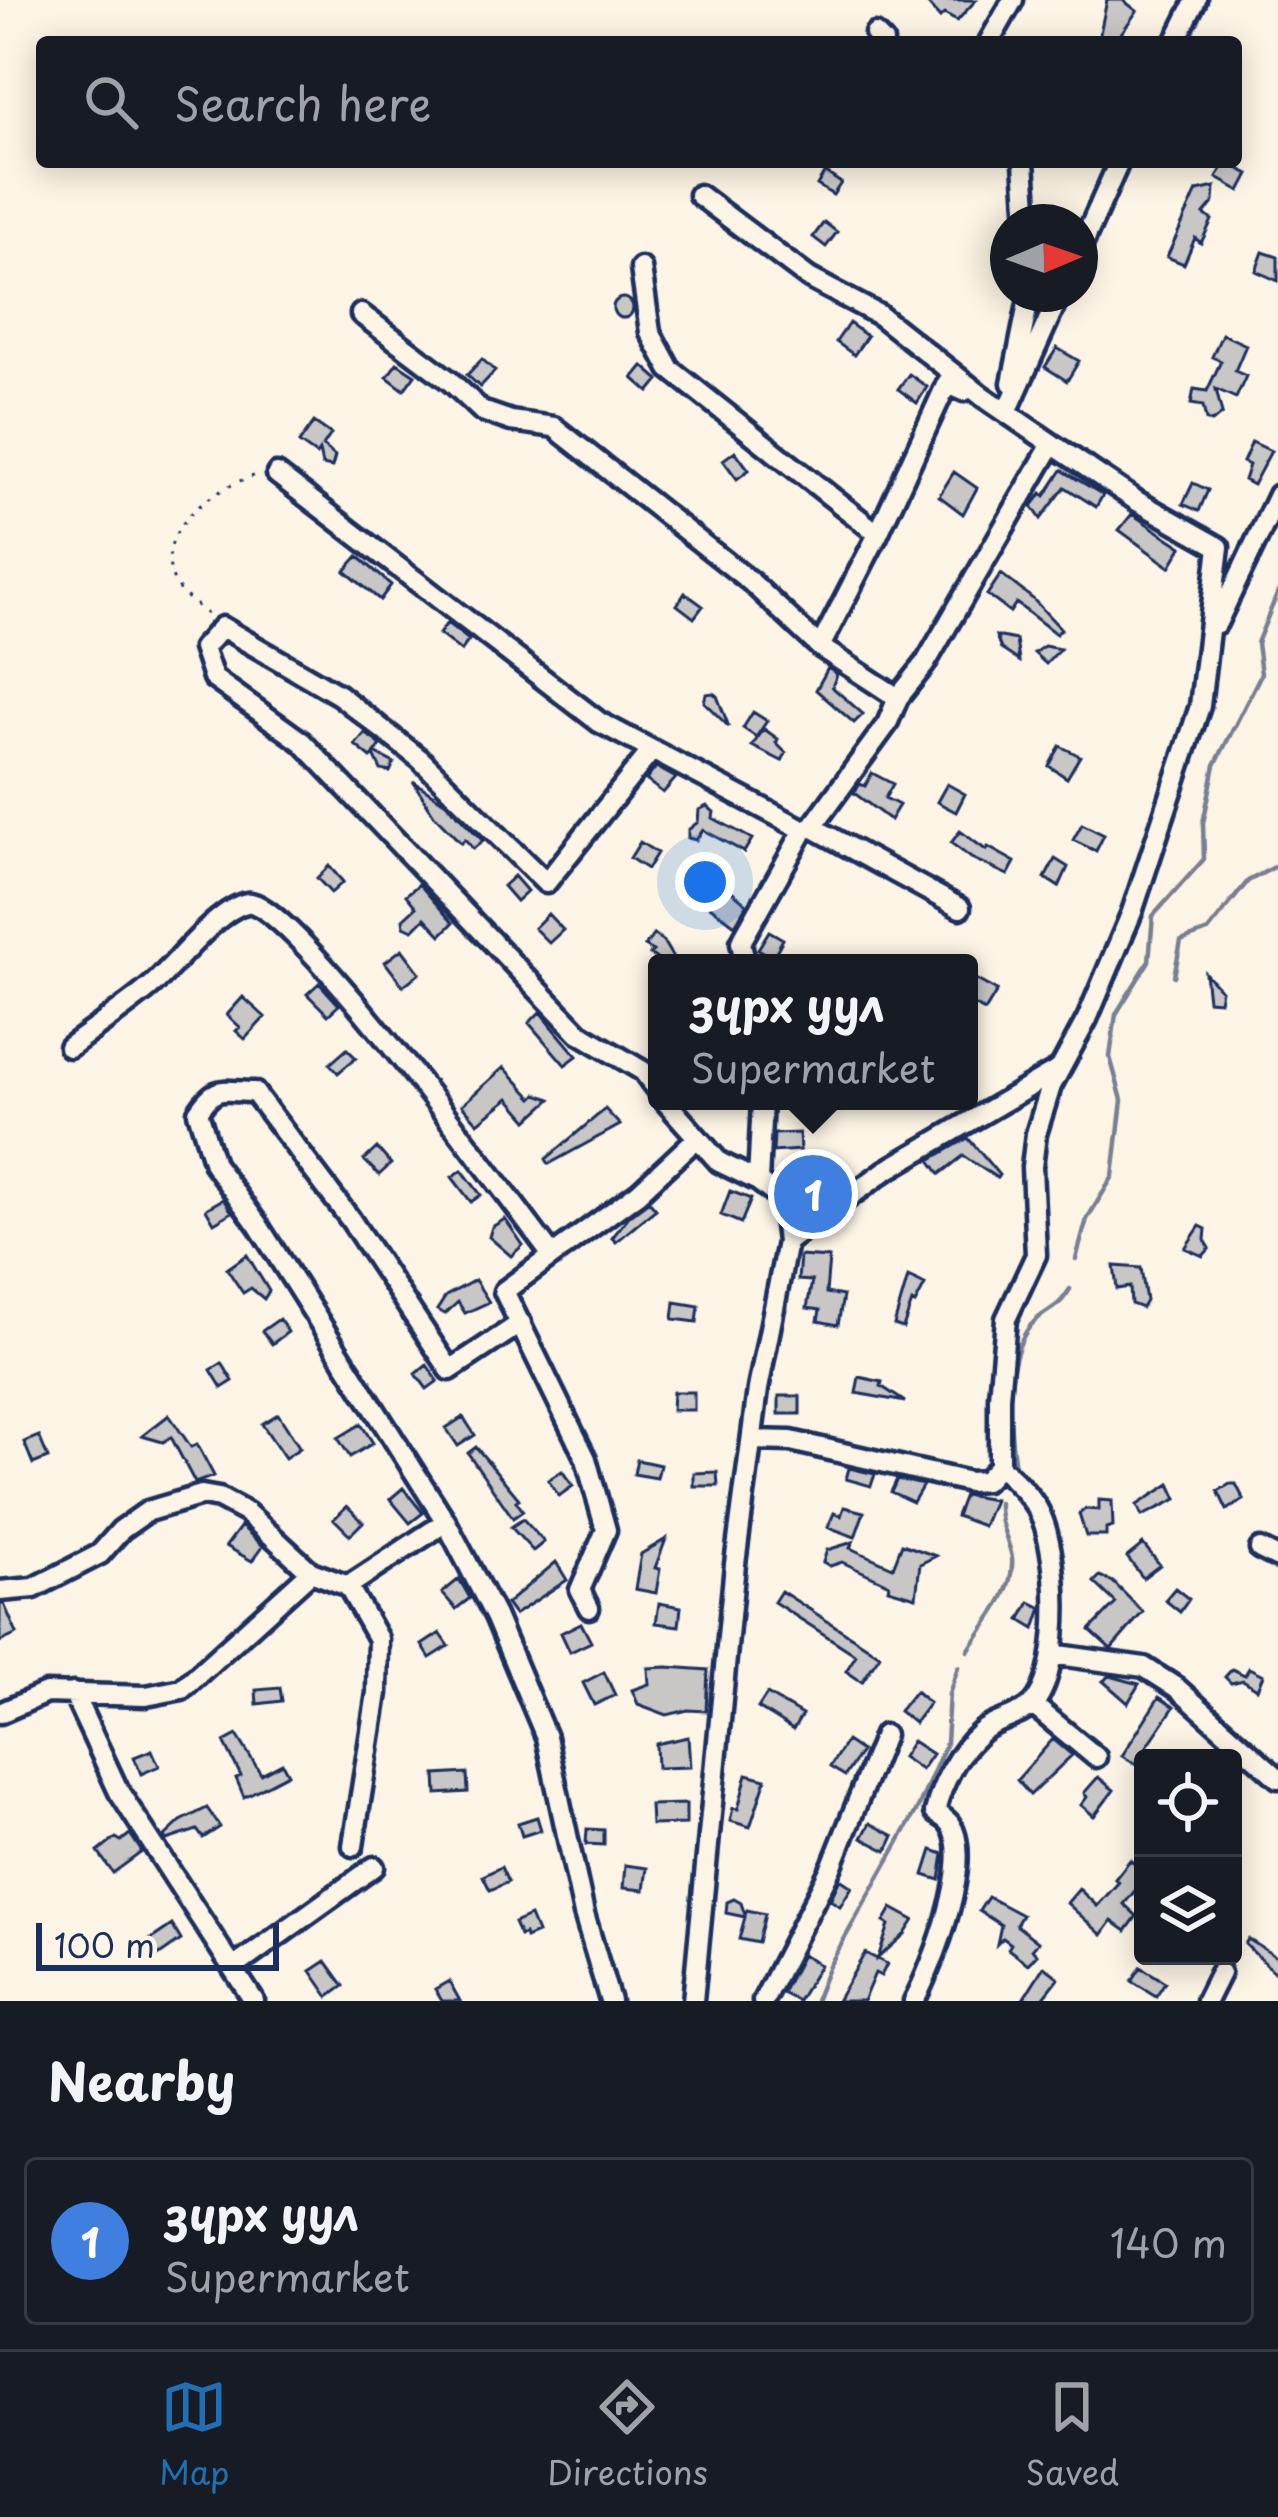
<!DOCTYPE html>
<meta charset="utf-8">
<style>
:root{--surface:#171b24;--page:#242831;--text:#f1f3f6;--muted:#9ea1a6;--line:#363941;--accent:#1f6fb2}
body{margin:0;font-family:"Playpen Sans",sans-serif;background:var(--page);color:var(--text)}
.controls{position:absolute;right:36px;bottom:36px;display:grid;overflow:hidden;border-radius:12px;box-shadow:0 6px 30px #0003}
.controls button{width:108px;height:108px;display:grid;place-items:center;padding:0;border:0;border-bottom:3px solid var(--line);background:var(--surface);color:var(--text);font:60px sans-serif}
.compass{position:absolute;left:990px;top:204px;width:108px;height:108px;border-radius:50%;background:var(--surface);box-shadow:0 6px 30px #0003;rotate:88deg}
.scale{position:absolute;left:36px;bottom:30px;width:243px;box-sizing:border-box;padding-left:12px;border:6px solid #1b2f5e;border-top:0;font-size:33px;line-height:42px;white-space:nowrap;color:#1b2f5e;-webkit-text-stroke:9px #fcf5e5;paint-order:stroke}
.you{position:absolute;left:705px;top:882px;width:42px;height:42px;margin:-30px;border:9px solid #fff;border-radius:50%;background:#1a73e8;box-shadow:0 0 0 18px #1a73e833}
.badge{display:grid;place-items:center;width:78px;height:78px;border-radius:50%;background:var(--accent);color:#fff;font-size:39px;font-weight:700}
.pin{position:absolute;translate:-50% -50%;border:6px solid #fff;box-shadow:0 3px 12px #0006}
.popup{position:absolute;left:648px;top:954px;width:330px;height:156px;box-sizing:border-box;display:grid;place-content:center;border-radius:12px;background:var(--surface);filter:drop-shadow(0 3px 9px #0005);font-size:39px;white-space:nowrap;color:var(--muted)}
.popup b{font-size:45px;color:var(--text)}
.popup::after{content:'';position:absolute;left:50%;top:100%;margin-left:-24px;border:24px solid transparent;border-top-color:var(--surface)}
.list{margin:0;padding:0;list-style:none}
h2{display:flex;justify-content:space-between;align-items:center;height:156px;margin:0;padding:0 48px;font-size:51px}
h2 small{font-size:39px;font-weight:400;color:var(--muted)}
.list li{display:grid;grid-template-columns:78px 1fr auto;gap:36px;align-items:center;box-sizing:border-box;height:168px;margin:0 24px 24px;padding:0 24px;border:3px solid var(--line);border-radius:12px}
.list b{display:block;font-size:45px;white-space:nowrap}
.list p{margin:0;font-size:39px;white-space:nowrap;color:var(--muted)}
.list em{font-size:39px;font-style:normal;color:var(--muted)}
.icon{flex:none;width:66px;height:66px;fill:none;stroke:currentColor;stroke-width:2;stroke-linecap:round;stroke-linejoin:round}
.map{position:relative;flex:none;width:1278px;height:2001px;overflow:hidden}
.search{position:absolute;background:var(--surface);box-shadow:0 6px 30px #0003;left:36px;right:36px;top:36px;height:132px;display:flex;align-items:center;gap:30px;box-sizing:border-box;padding:0 42px;border-radius:12px;color:var(--muted);font-size:45px}
.sheet{height:348px;background:var(--surface)}
nav{display:flex;justify-content:space-around;align-items:center;box-sizing:border-box;height:168px;border-top:3px solid var(--line);background:var(--surface);font-size:33px;color:var(--muted)}
nav a{display:grid;justify-items:center;gap:6px}
nav .on{color:var(--accent)}
.map>svg:first-child{display:block}
.lines{fill:none;stroke-linecap:round;stroke-linejoin:round}
.stream{stroke:#767f94;stroke-width:4.5}
.building{fill:#c8c7c6;stroke:#1b2f5e;stroke-width:3}
.minor-casing{stroke:#1b2f5e;stroke-width:27}
.path{stroke:#1b2f5e;stroke-width:3;stroke-dasharray:3 9;stroke-linecap:butt}
.minor{stroke:#fcf5e5;stroke-width:18}
</style>
<div class="map">
<svg width="1278" height="2001" viewBox="0 0 1278 2001">
<rect width="100%" height="100%" fill="#fcf5e5"/>
<filter id="ink" filterUnits="userSpaceOnUse"><feTurbulence type="fractalNoise" baseFrequency=".00833" numOctaves="2"/><feDisplacementMap in="SourceGraphic" scale="24" xChannelSelector="R" yChannelSelector="G"/><feConvolveMatrix kernelMatrix="1 2 1 2 8 2 1 2 1" color-interpolation-filters="sRGB"/></filter>
<g filter="url(#ink)">
<g class="lines">
<path class="stream" d="M1174,976L1181,941L1208,931L1248,881L1278,865
M1076,1259L1087,1219L1113,1176L1122,1100L1110,1057L1116,1014L1149,961L1153,916L1204,859L1203,823L1215,765L1261,674L1257,643L1278,592
M1015,1467C1009,1428 1002,1350 1036,1320C1051,1307 1058,1309 1070,1289
M968,1651C986,1623 1015,1592 1012,1558C1009,1539 998,1524 999,1503
M815,2001L828,1968L919,1806L946,1743L949,1694L958,1667"/>
</g>
<path class="building" d="M924,0H976L957,21L944,14L940,18Z
M1107,0H1123L1137,11L1115,42H1102L1099,38Z
M1225,162L1249,174L1240,191L1217,178Z
M825,172L841,183L833,195L817,185Z
M1215,187L1214,202L1204,214L1212,220L1201,243L1195,238L1184,264L1167,257L1197,191Z
M824,222L837,232L826,247L813,237Z
M1263,252L1278,257V281L1256,271Z
M613 308a10 10 0 1 1 20 0a10 10 0 1 1-20 0Z
M849,323L867,336L854,355L836,342Z
M1222,334L1246,345L1235,371L1246,376L1236,398L1216,389L1222,414L1212,422L1206,420L1203,406L1191,404L1194,389L1207,391L1221,361L1212,357Z
M1057,348L1079,361L1067,381L1045,367Z
M482,359L495,371L480,387L467,375Z
M397,363L415,375L404,390L387,377Z
M643,366L659,380L649,392L633,378Z
M909,374L927,387L917,403L898,389Z
M314,422L331,434L323,446L335,456L332,467L322,465L319,451L316,455L299,443Z
M1252,442L1271,451L1253,485L1244,480L1249,465L1243,462Z
M735,451L749,470L737,479L723,460Z
M1062,470L1103,495L1096,507L1065,487L1041,519L1032,506L1042,493L1045,496Z
M954,472L977,488L963,514L939,496Z
M1193,483L1208,490L1199,511L1183,504Z
M1132,514L1182,547L1170,567L1119,530Z
M358,556L391,585L380,600L345,571Z
M1001,574L1033,599L1061,629L1056,634L1016,603L1010,612L987,595Z
M685,593L703,606L694,618L677,605Z
M447,623L469,640L461,651L439,634Z
M996,636L1016,640L1019,661L1001,649Z
M1044,646L1060,649L1046,664L1034,653Z
M828,668L837,674L832,687L863,714L854,723L816,690Z
M713,693L717,696L729,727L704,702L706,694Z
M753,712L767,721L756,737L743,728Z
M764,729L778,739L776,743L786,753L782,761L752,746Z
M365,733L381,745L375,753L394,763L390,772L381,770L374,755L371,758L355,745Z
M1060,746L1080,756L1067,778L1049,766Z
M656,767L676,778L663,793L646,780Z
M872,773L893,784L885,798L899,805L890,820L854,793L860,784L865,786Z
M413,781L446,803L483,841L473,849L465,839L461,843L434,815Z
M947,784L965,794L956,812L937,802Z
M707,806L714,812L713,818L752,839L744,852L703,830L696,840L688,838V830L698,822L699,810Z
M1082,824L1104,835L1096,851L1073,840Z
M960,831L986,850L988,847L1015,862L1008,875L971,858L951,843Z
M640,842L657,853L647,869L630,858Z
M1055,859L1068,867L1059,887L1045,878Z
M329,866L343,882L331,893L317,878Z
M514,876L527,891L516,901L503,886Z
M700,879L720,896L726,886L747,904L735,925L690,891Z
M419,884L453,923L441,935L425,918L413,930L404,926L403,919L416,907L406,895Z
M548,914L563,930L549,943L534,928Z
M769,931L783,939L773,957L758,949Z
M654,934L663,941L676,963H662L650,954L653,951L645,946Z
M402,949L420,973L403,986L385,962Z
M1205,973L1221,990L1219,1001L1208,1000Z
M975,979L997,991L985,1011L969,1003V990Z
M319,983L339,1005L328,1015L307,994Z
M243,997L265,1017L245,1039L236,1031L240,1027L227,1015Z
M540,1012L577,1056L565,1065L529,1023Z
M347,1049L356,1058L338,1073L330,1064Z
M504,1067L533,1098L537,1094L551,1099L528,1120L509,1098L478,1123L462,1105Z
M605,1109L620,1125L549,1164L546,1159Z
M799,1133L800,1150L773,1152L774,1134Z
M968,1138L999,1175L997,1178L963,1156L940,1174L930,1160Z
M377,1148L391,1164L379,1175L364,1160Z
M813,1166H828V1196L807,1197L806,1175H813Z
M462,1170L481,1195L471,1202L452,1177Z
M730,1191L751,1199L741,1223L721,1215Z
M223,1199L232,1212L214,1223L206,1209Z
M649,1201L656,1209L616,1242L612,1238L629,1216Z
M505,1219L523,1245L511,1256L489,1237L492,1227Z
M1200,1226L1206,1229L1205,1240L1210,1248L1203,1256L1185,1248Z
M247,1255L269,1291L264,1299L251,1288L243,1293L227,1269Z
M800,1256L829,1258L826,1293L843,1296L838,1325L818,1321L820,1310L807,1308L812,1281L798,1280Z
M1114,1266L1141,1268L1146,1301L1142,1308L1131,1304L1130,1287L1117,1289Z
M908,1277L925,1285L915,1304L912,1302L903,1328L894,1325Z
M475,1280L489,1302L465,1313L458,1302L445,1314L437,1310L446,1296Z
M675,1302L699,1306L697,1322L673,1319Z
M279,1319L288,1332L272,1344L262,1331Z
M222,1363L233,1381L222,1388L211,1370Z
M427,1365L438,1381L427,1389L416,1374Z
M859,1377L882,1382L881,1386L905,1402L856,1393Z
M673,1392H694V1410H672Z
M779,1396H800V1414H779Z
M278,1414L300,1448L285,1458L262,1424Z
M169,1415L191,1447L197,1444L214,1476L195,1483L171,1437L163,1442L142,1436Z
M463,1417L475,1435L458,1446L446,1428Z
M361,1424L373,1443L350,1457L338,1438Z
M39,1436L48,1458L33,1464L24,1442Z
M476,1447L519,1499L516,1501L523,1511L513,1518L468,1453Z
M637,1460L660,1465L657,1478L634,1474Z
M849,1468L875,1474L871,1486L846,1479Z
M562,1471L573,1486L559,1496L548,1480Z
M717,1472L718,1486H694V1473Z
M897,1479L923,1485L913,1502L891,1492Z
M1170,1484L1177,1499L1142,1516L1137,1505Z
M1230,1484H1236L1244,1500L1227,1510L1218,1491Z
M403,1488L423,1513L410,1523L390,1499Z
M964,1495L994,1500L983,1526L956,1516Z
M1099,1500L1112,1501L1113,1527L1106,1529V1536H1086L1079,1514L1085,1509L1099,1510Z
M347,1506L363,1522L350,1535L334,1519Z
M844,1507L864,1512L855,1537L828,1527L834,1513L841,1516Z
M523,1519L544,1542L533,1551L511,1527Z
M241,1526L263,1546L252,1561L226,1546Z
M666,1539L655,1568L660,1569L656,1593L635,1589L641,1554Z
M853,1542L850,1548L893,1567L902,1544L936,1556L920,1564L916,1597L888,1589L889,1584L842,1562L830,1566L823,1562L827,1550Z
M1143,1544L1160,1565L1143,1578L1127,1557Z
M556,1562L567,1580L514,1615L506,1604Z
M1100,1576L1113,1582L1143,1612L1111,1649L1090,1630L1116,1603L1094,1582Z
M459,1579L470,1598L456,1609L442,1593Z
M1175,1588L1189,1599L1180,1612L1165,1600Z
M781,1591L880,1655L862,1682L846,1671L856,1655L774,1602Z
M1030,1602L1042,1608L1035,1629L1020,1620Z
M659,1603L681,1607L679,1626L656,1623Z
M0,1604H4L17,1634L0,1642Z
M581,1623L591,1642L570,1652L561,1633Z
M440,1633L449,1646L430,1658L422,1645Z
M667,1667L708,1670L706,1711L688,1710L667,1715L638,1704L632,1690L649,1684L648,1668Z
M1249,1668L1263,1675L1257,1689L1243,1680L1231,1683L1225,1677L1232,1669L1245,1675Z
M604,1672L615,1695L594,1705L583,1683Z
M1110,1676L1139,1684L1128,1703L1103,1681Z
M280,1688L282,1701L257,1704L256,1690Z
M915,1691L929,1703L914,1723L899,1711Z
M767,1694L802,1715L793,1730L758,1708Z
M1159,1697L1174,1707L1135,1764L1122,1756Z
M237,1735L261,1774L282,1763L288,1774L244,1797L236,1778L241,1776L224,1742Z
M688,1737L690,1767L657,1768L656,1744Z
M1053,1739L1072,1755L1030,1795L1017,1780Z
M846,1741L861,1751L845,1776L830,1767Z
M912,1741L932,1754L921,1770L902,1757Z
M152,1750L159,1766L141,1774L134,1757Z
M467,1773L468,1792L437,1794L436,1775Z
M747,1774L766,1779L750,1827L730,1821L733,1808L738,1809Z
M1098,1777L1114,1790L1094,1816L1081,1805L1087,1797L1084,1793Z
M686,1804V1824L651,1825L650,1805Z
M207,1808L220,1827L203,1838L197,1830L167,1840L165,1836L181,1821Z
M537,1817L541,1830L522,1836L518,1823Z
M870,1823L894,1836L887,1851L862,1838Z
M587,1829L604,1830V1845L586,1844Z
M130,1834L142,1852L113,1873L98,1852L116,1838L121,1841Z
M932,1850L944,1854L940,1880L924,1875Z
M1130,1860L1143,1872V1881L1124,1904L1137,1916L1126,1931L1112,1921L1102,1935L1067,1903L1079,1889L1097,1906L1119,1882L1115,1879Z
M625,1865L647,1868L644,1890L623,1888Z
M501,1867L508,1882L490,1890L483,1876Z
M840,1879L852,1887L840,1906L830,1900Z
M988,1897L1022,1915L1016,1925L1038,1942L1032,1949L1037,1954L1028,1964L1008,1949L1011,1944L1003,1938L997,1944L1001,1925L979,1911Z
M734,1899L741,1903L745,1915L747,1910L765,1914L758,1943L739,1939L745,1917L726,1913L727,1902Z
M892,1908L914,1920L905,1934L878,1958L889,1925L884,1922Z
M530,1916L537,1933L525,1938L524,1934L520,1936L514,1923Z
M172,1925L181,1940L151,1961L141,1946Z
M1248,1939L1278,1958V1976L1245,1944Z
M865,1953L887,1964L881,1976L875,1973L863,2001H837Z
M802,1955L820,1965L798,2001L782,1993Z
M326,1961L344,1986L329,1997L311,1971Z
M1044,1966L1059,1978L1041,2001H1022Z
M1141,1967L1165,1982L1156,1996L1132,1981Z
M449,1981L460,2001H442L435,1989Z"/>
<g class="lines">
<defs>
<path id="minor" d="M875,34L883,42
M989,42L1013,0
M1175,42L1196,0
M1024,162L1028,222
M699,195L809,278L879,315L982,396L1052,444L925,664L898,698L887,724L812,827L804,830L741,942L745,963
M1080,250L1119,162
M641,268L650,332L670,369L878,534L820,647
M361,314L450,381L482,411L511,421L554,427L751,582L820,647L898,698
M1012,383L1030,294
M1007,412L1060,294
M277,474L599,722L804,830
M878,534L947,383L964,391
M1217,623L1278,495
M652,750L546,883L420,759L339,695L222,627L203,648L213,678L302,742L579,1033L643,1071L657,1090
M812,827L960,908
M69,1047C96,1027 125,1008 150,987C174,967 217,909 247,903C287,894 516,1208 551,1254
M665,1101L719,1162L758,1181
M787,1242L885,1171L1056,1071
M521,1323L450,1370L350,1219L254,1092C223,1092 217,1083 198,1112L214,1164L258,1225L446,1522L495,1616L546,1737L584,1914L610,2001
M752,1440L791,1441L969,1482L985,1481L999,1466
M1260,1549L1278,1558
M0,1591L34,1588L100,1554L121,1530L148,1511L202,1495L219,1498L247,1513L311,1572L348,1586
M589,1608L580,1590L606,1530L586,1459L504,1291L638,1193L697,1138
M1052,1654L1144,1667L1177,1688L1278,1778
M73,1693L119,1792L254,2001
M1033,1705L1096,1757
M0,1713L46,1693L146,1696L182,1689L311,1572
M353,1846L377,1693L378,1639L348,1586L446,1522
M233,1968L374,1867
M693,2001L735,1564L758,1389L787,1242L782,1200L758,1181L762,1101
M763,2001L831,1868L884,1735
M914,2001C932,1967 975,1859 950,1824C947,1819 940,1816 935,1812C942,1783 957,1753 981,1732C996,1719 1025,1717 1037,1699C1063,1662 1060,1546 1037,1508C1027,1492 1013,1479 999,1466V1397L1006,1319L1036,1255L1032,1167L1036,1134L1051,1086L1087,1019L1132,912L1200,706L1219,547L1137,501L1052,444
M1206,2001L1220,1973"/>
</defs>
<use href="#minor" class="minor-casing"/>
<path class="path" d="M207,614C196,604 180,594 174,581C151,531 216,486 257,475"/>
<use href="#minor" class="minor"/>
</g>
</g>
</svg>
<div class="controls">
<button><svg class="icon" aria-label="locate" viewBox="0 0 24 24"><circle cx="12" cy="12" r="6"/><path d="M12 2v4M12 18v4M2 12h4M18 12h4"/></svg></button>
<button><svg class="icon" aria-label="layers" viewBox="0 0 24 24"><path d="M12 4l9 5-9 5-9-5zM3 14l9 5 9-5"/></svg></button>
</div>
<svg class="compass" viewBox="-18 -18 36 36"><path d="M0-13l5 13h-10z" fill="#e53935"/><path d="M0 13l5-13h-10z" fill="#9ea1a6"/></svg>
<div class="scale">100 m</div>
<div class="you"></div>
<div class="pin badge" style="left:813px;top:1194px;background:#3f7fe0">1</div>
<div class="popup"><b>зүрх уул</b>Supermarket</div>
<div class="search"><svg class="icon" aria-label="search" viewBox="0 0 24 24"><circle cx="10" cy="10" r="6"/><path d="M15 15l6 6"/></svg>Search here</div>
</div>
<section class="sheet">
<h2>Nearby<small></small></h2>
<ul class="list">
<li><span class="badge" style="background:#3f7fe0">1</span><div><b>зүрх уул</b><p>Supermarket</p></div><em>140 m</em></li>
</ul>
</section>
<nav>
<a class="on"><svg class="icon" aria-label="map" viewBox="0 0 24 24"><path d="M3 6l6-2 6 2 6-2v14l-6 2-6-2-6 2zM9 4v14M15 6v14"/></svg>Map</a>
<a><svg class="icon" aria-label="directions" viewBox="0 0 24 24"><path d="M12 3l9 9-9 9-9-9zM9 14v-3h6M13 9l2 2-2 2"/></svg>Directions</a>
<a><svg class="icon" aria-label="saved" viewBox="0 0 24 24"><path d="M7 4h10v16l-5-4-5 4z"/></svg>Saved</a>
</nav>
